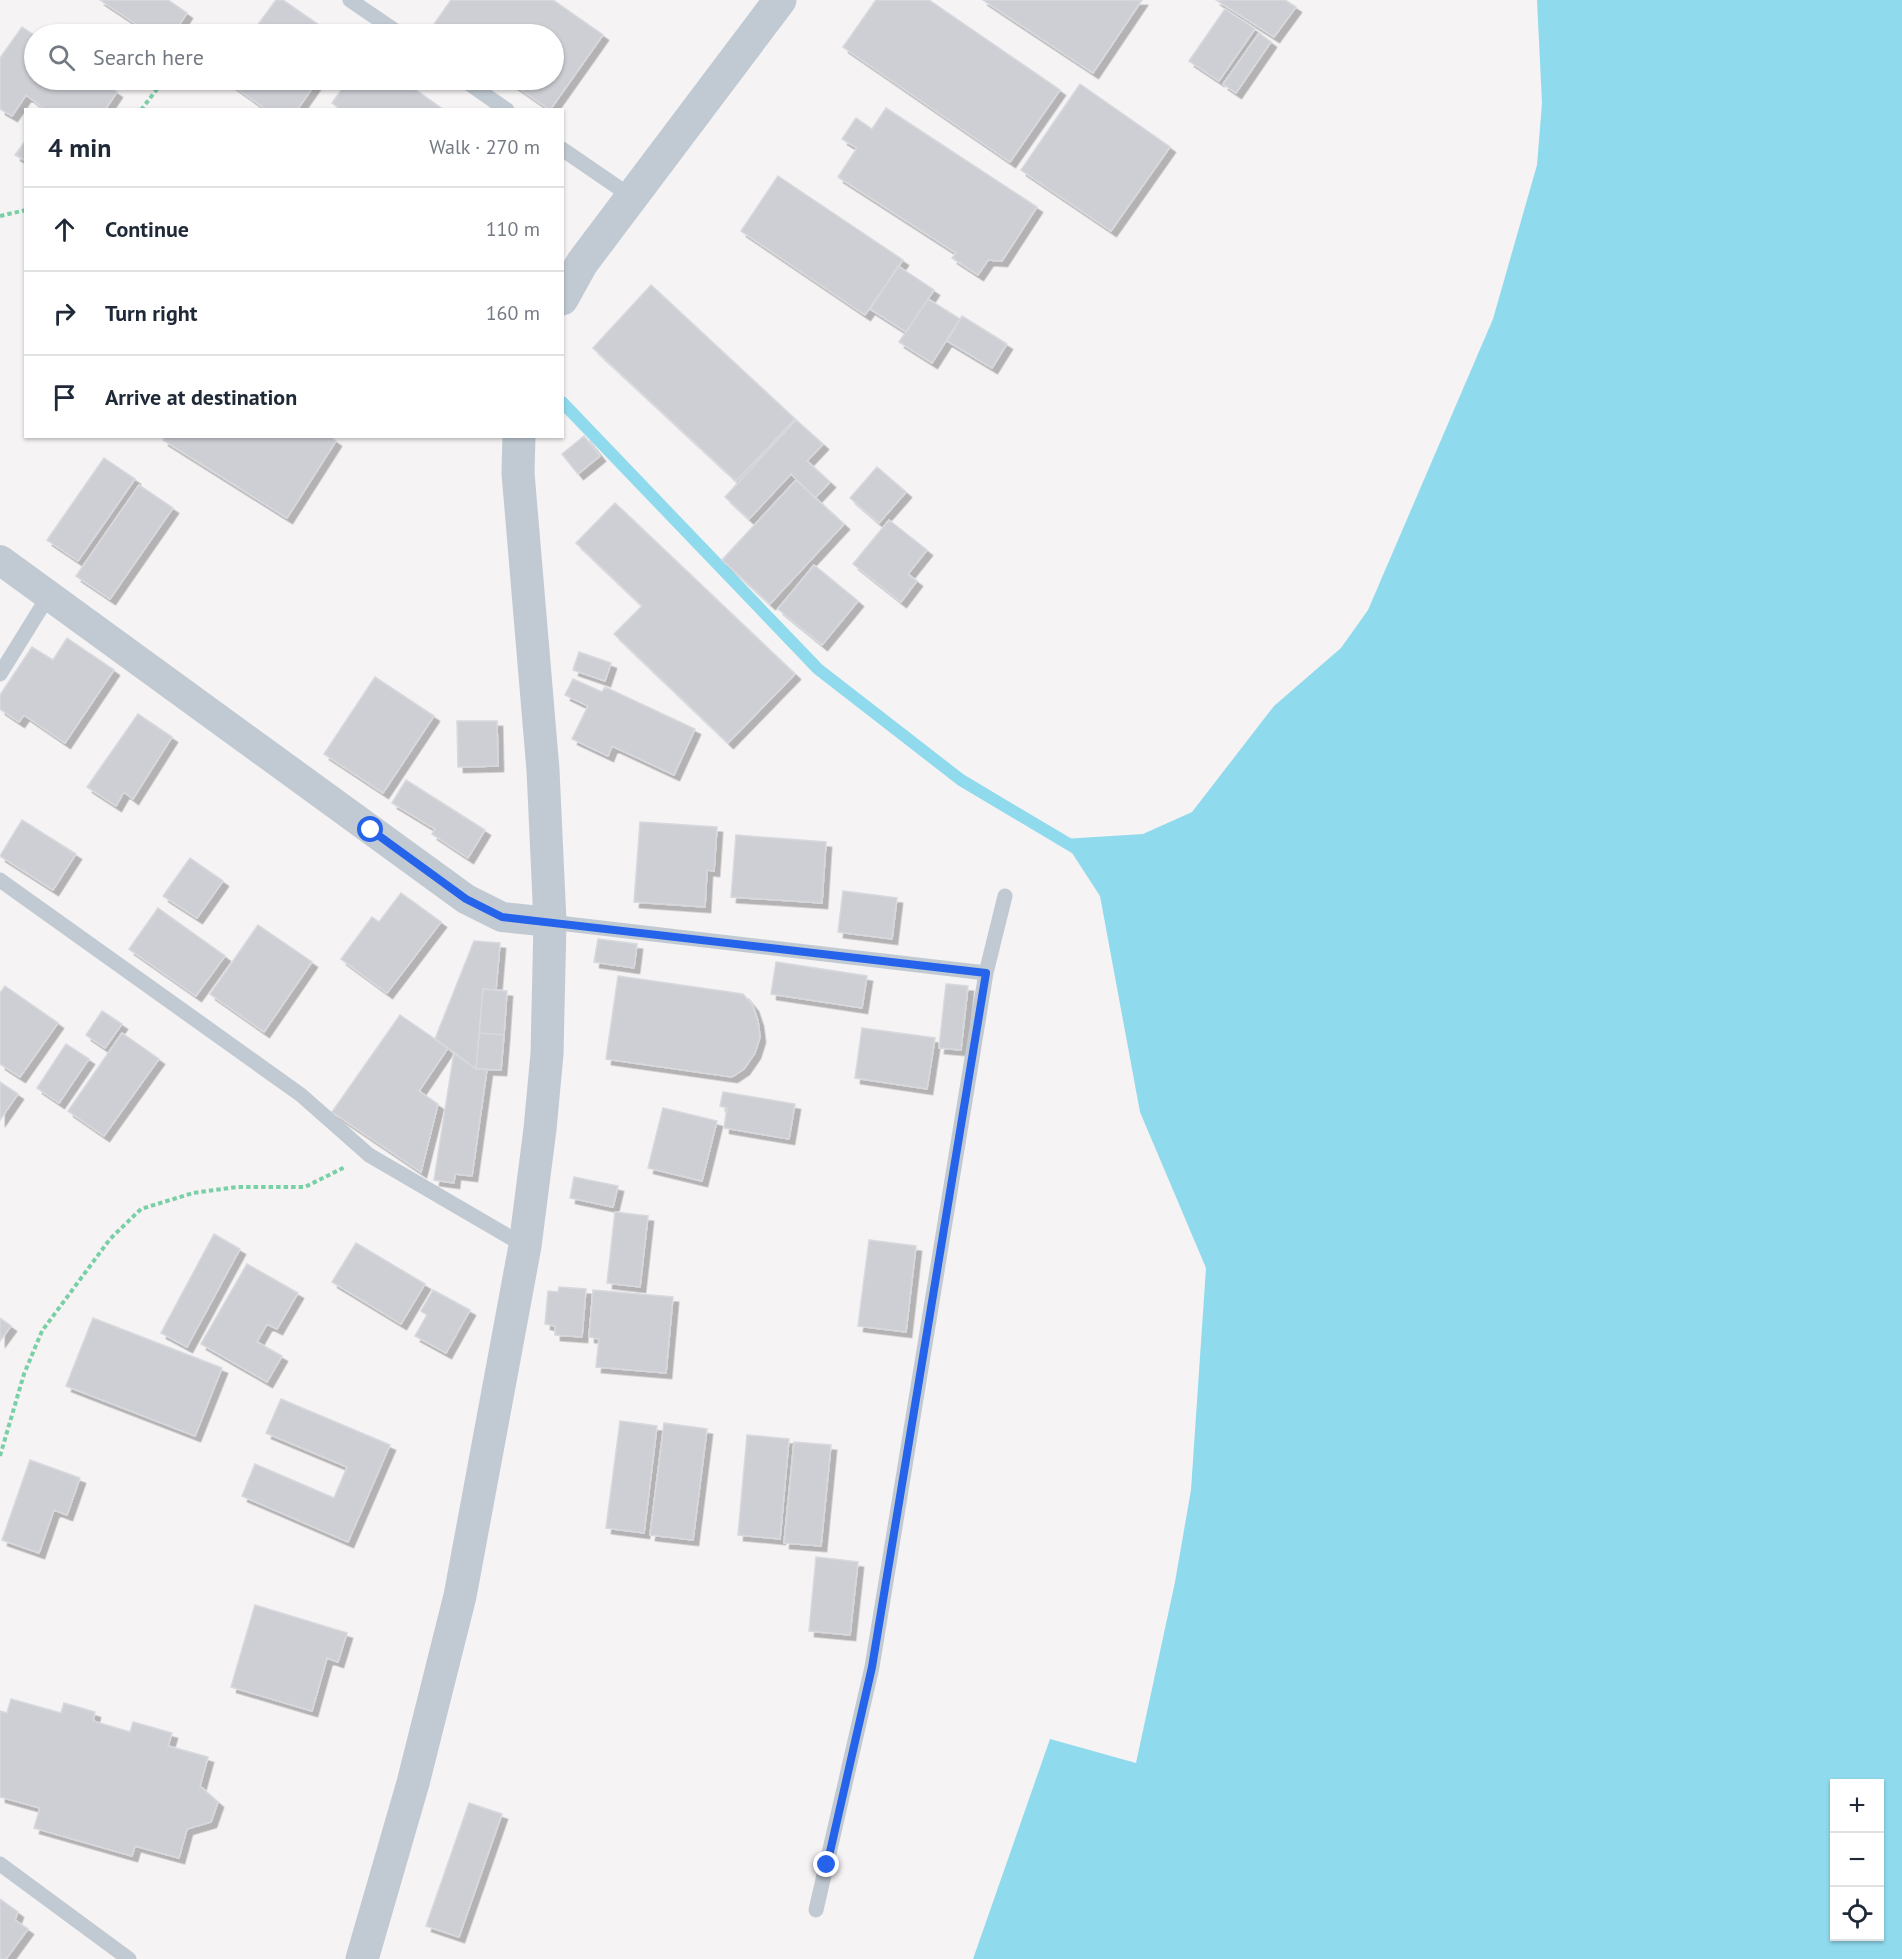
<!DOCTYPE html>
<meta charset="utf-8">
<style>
:root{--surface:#fff;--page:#f6f6f7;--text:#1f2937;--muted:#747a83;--line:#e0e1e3}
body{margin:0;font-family:"PT Sans",sans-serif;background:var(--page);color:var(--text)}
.controls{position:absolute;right:18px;bottom:18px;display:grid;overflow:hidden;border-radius:0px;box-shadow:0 2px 4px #0004}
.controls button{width:54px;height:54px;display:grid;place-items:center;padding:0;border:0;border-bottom:2px solid var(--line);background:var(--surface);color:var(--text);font:30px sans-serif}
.stop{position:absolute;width:18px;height:18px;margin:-14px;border:4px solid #2563eb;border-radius:50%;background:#fff}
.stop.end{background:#2563eb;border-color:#fff;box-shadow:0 2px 6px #0008}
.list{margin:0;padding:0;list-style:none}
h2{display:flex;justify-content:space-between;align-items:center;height:78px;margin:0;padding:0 24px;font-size:26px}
h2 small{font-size:20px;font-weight:400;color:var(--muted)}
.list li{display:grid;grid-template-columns:39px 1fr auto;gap:18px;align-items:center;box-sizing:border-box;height:84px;padding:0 24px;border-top:2px solid var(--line)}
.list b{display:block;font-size:22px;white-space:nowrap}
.list em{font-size:20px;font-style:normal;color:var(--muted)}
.icon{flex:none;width:33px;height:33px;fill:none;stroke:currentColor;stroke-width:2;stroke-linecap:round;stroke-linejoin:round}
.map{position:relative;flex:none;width:1902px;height:1959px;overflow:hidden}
.search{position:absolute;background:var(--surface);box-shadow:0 2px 4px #0004;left:24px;top:24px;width:540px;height:66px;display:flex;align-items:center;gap:15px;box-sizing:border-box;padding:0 21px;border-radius:33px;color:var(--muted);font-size:22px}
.panel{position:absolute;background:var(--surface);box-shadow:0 2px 4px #0004;left:24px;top:108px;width:540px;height:330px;border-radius:0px}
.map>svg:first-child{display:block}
.water{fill:#90daee;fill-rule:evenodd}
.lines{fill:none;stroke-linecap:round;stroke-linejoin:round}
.stream{stroke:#90daee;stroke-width:12}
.building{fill:#cdcfd5;stroke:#d7d9de;stroke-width:1.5;filter:url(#shadow)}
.path{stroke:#7ad0a6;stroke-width:4;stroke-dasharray:4.5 3;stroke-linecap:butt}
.service{stroke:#c1cad2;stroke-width:15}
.minor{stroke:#c1cad2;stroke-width:30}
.tertiary{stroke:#c1cad2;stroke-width:33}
.route{stroke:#2563eb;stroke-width:8}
</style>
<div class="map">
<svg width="1902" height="1959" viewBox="0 0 1902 1959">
<defs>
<filter id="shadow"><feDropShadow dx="5.5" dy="5.5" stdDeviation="0" flood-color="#0004"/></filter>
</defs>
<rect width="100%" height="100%" fill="#f5f3f3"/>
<path class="water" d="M1537,0H1902V1959H973L1050,1739L1136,1763L1175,1582L1191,1490L1206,1268L1140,1112L1100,896L1063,839L1143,834L1192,812L1274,706L1341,648L1368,610L1493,319L1537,165L1542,103ZM1834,1784H1880V1936H1834Z"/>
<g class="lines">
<path class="stream" d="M562,402L818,669L961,780L1077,849"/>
</g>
<path class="building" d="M100,0H168L187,13L173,34H151Z
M276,0H283L332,34H251Z
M451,0H553L603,35L550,110L507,80H554V34H443L432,27Z
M876,0H929L1060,90L1010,162L843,47Z
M983,0H1142L1093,73Z
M1216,0H1285L1296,7L1274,37Z
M1225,9L1255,29L1219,81L1189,61Z
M66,25L80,34H60Z
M22,27L34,35V80H98L117,92L105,110H46L26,95L12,116L0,109V58Z
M1259,33L1271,42L1236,93L1223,84Z
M225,80H318L297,110H267Z
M348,80H402L444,110H341L332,103Z
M1080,84L1170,147L1111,231L1021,170Z
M886,108L1037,207L1002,261L988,260L978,275L952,258L956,253L838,177L857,148L842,139L856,118L872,129Z
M26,140V161L15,155Z
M778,176L903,260L865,315L741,231Z
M898,266L934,290L906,332L870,309Z
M651,285L795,419L736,481L593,348Z
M928,299L960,319L932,363L899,342Z
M962,316L1007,344L992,368L947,341Z
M796,420L823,444L807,461L830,482L815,498L791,474L749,519L725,497Z
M166,436H329L336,441L287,518L163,440Z
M584,436L600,456L578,474L562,454Z
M104,458L135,479L78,561L47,540Z
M877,467L906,492L879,523L850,498Z
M796,480L844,524L770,604L722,560Z
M139,485L173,508L110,599L76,576Z
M615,503L795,674L728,743L614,634L642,606L576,543Z
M889,520L927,550L908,574L917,581L901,602L853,564Z
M814,565L858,601L822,645L778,609Z
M67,638L114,670L65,743L24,715L19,722L0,709V695L32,647L53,660Z
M579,652L611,663L605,681L573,670Z
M375,677L434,716L383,793L324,754Z
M573,679L602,692L605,687L695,729L674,775L612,746L608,756L572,739L588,706L565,695Z
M138,714L172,737L133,799L124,792L116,806L87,787Z
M457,721H497L498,766L458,767Z
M406,780L485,830L468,858L432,834L435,829L392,803Z
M22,820L76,854L53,890L0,856Z
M640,822L717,827L714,871L707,870L705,907L634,902Z
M736,835L826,842L822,903L731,897Z
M190,858L223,881L197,918L163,896Z
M843,891L897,898L892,939L838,932Z
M401,893L441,922L387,993L341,959L372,917L379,922Z
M158,908L225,956L196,996L129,949Z
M258,925L312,962L264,1032L210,994Z
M598,939L637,944L634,968L594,962Z
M474,941L500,943L496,990L483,989L476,1069L435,1039Z
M776,962L867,976L862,1008L771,994Z
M618,976L743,994L753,1006L758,1021L760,1037L755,1053L744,1069L732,1077L606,1059Z
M946,984L968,986L961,1050L939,1048Z
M5,986L58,1023L20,1077L0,1064V993Z
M483,989L507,991L504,1035L479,1033Z
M102,1011L122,1024L105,1048L86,1035Z
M400,1015L448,1048L419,1091L438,1104L421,1172L332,1112Z
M862,1028L935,1038L927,1089L855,1078Z
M122,1033L159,1059L104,1136L68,1111Z
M479,1033L504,1035L501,1070L476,1069Z
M66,1044L89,1059L59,1103L37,1088Z
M454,1052L476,1069H487L472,1176L455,1174L454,1183L434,1180Z
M0,1082L18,1094L0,1120Z
M723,1092L795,1104L789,1139L724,1128L727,1108L720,1106Z
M663,1108L717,1121L702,1181L648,1168Z
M574,1177L618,1186L613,1207L570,1198Z
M615,1212L648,1216L640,1287L607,1283Z
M214,1234L240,1249L187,1347L161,1333Z
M869,1240L916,1246L906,1332L858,1326Z
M356,1243L425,1284L401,1324L332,1282Z
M247,1264L298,1293L277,1329L267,1324L257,1342L282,1356L267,1382L201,1344Z
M559,1287L586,1289L582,1337L555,1335V1326L545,1324L548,1291L558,1292Z
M433,1290L470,1310L446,1353L415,1336L427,1315L421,1311Z
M593,1290L673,1297L666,1373L596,1367L599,1339L589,1337Z
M0,1318L11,1326L0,1341Z
M93,1318L222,1368L195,1436L66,1386Z
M281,1399L390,1445L348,1542L242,1496L255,1464L334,1498L347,1467L266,1433Z
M620,1421L657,1426L644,1533L606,1528Z
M664,1423L707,1429L693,1540L650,1535Z
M747,1435L789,1439L780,1539L738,1535Z
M794,1442L831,1445L821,1546L784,1543Z
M30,1460L80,1478L67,1515L54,1510L39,1553L2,1540Z
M816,1557L858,1562L850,1635L809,1631Z
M255,1605L347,1633L338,1662L327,1658L312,1711L231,1687Z
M11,1699L61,1713L64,1703L95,1712L93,1721L130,1732L133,1722L172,1733L168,1746L208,1757L200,1786L218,1802L211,1822L187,1829L179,1858L135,1846L132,1856L34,1828L40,1808L0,1797V1711L7,1713Z
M469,1803L502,1814L459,1937L426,1926Z
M0,1899L18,1912L15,1920L28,1929L6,1959H0Z"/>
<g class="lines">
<path class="path" d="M141,110L164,80
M0,216L26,210
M0,1456L24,1374L42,1331L110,1239L141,1209L193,1193L237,1187H305L345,1167"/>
<path class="service" d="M350,0L400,34
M464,80L507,110
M562,149L632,197
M0,674L49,595
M0,880L301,1095L369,1155L525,1246
M550,922L986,973
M0,1864L129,1959
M816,1910L872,1667L986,973L1005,896"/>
<path class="minor" d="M0,560L466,899L502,917L550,922"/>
<path class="tertiary" d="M562,299L582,263L780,0
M362,1959L413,1783L460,1596L525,1246L540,1129L547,1054L550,922L543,770L518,473L519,436"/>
</g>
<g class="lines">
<path class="route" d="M371,830L466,899L502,917L986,973L872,1667L827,1865"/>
</g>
</svg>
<div class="controls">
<button>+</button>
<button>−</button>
<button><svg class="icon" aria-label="locate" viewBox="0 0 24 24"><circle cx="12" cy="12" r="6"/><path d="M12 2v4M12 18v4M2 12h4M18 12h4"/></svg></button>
</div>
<div class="stop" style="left:371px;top:830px"></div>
<div class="stop end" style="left:827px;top:1865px"></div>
<div class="search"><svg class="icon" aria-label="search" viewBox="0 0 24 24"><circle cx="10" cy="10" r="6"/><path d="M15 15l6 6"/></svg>Search here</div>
<section class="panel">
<h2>4 min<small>Walk · 270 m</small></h2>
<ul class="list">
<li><svg class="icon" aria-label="ahead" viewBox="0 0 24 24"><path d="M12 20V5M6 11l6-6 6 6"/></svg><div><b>Continue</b></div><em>110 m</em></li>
<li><svg class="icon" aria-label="right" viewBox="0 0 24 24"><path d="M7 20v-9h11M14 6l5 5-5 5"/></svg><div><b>Turn right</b></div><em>160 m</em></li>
<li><svg class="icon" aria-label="arrive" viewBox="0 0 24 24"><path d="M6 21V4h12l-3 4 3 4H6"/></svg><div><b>Arrive at destination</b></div></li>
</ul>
</section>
</div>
